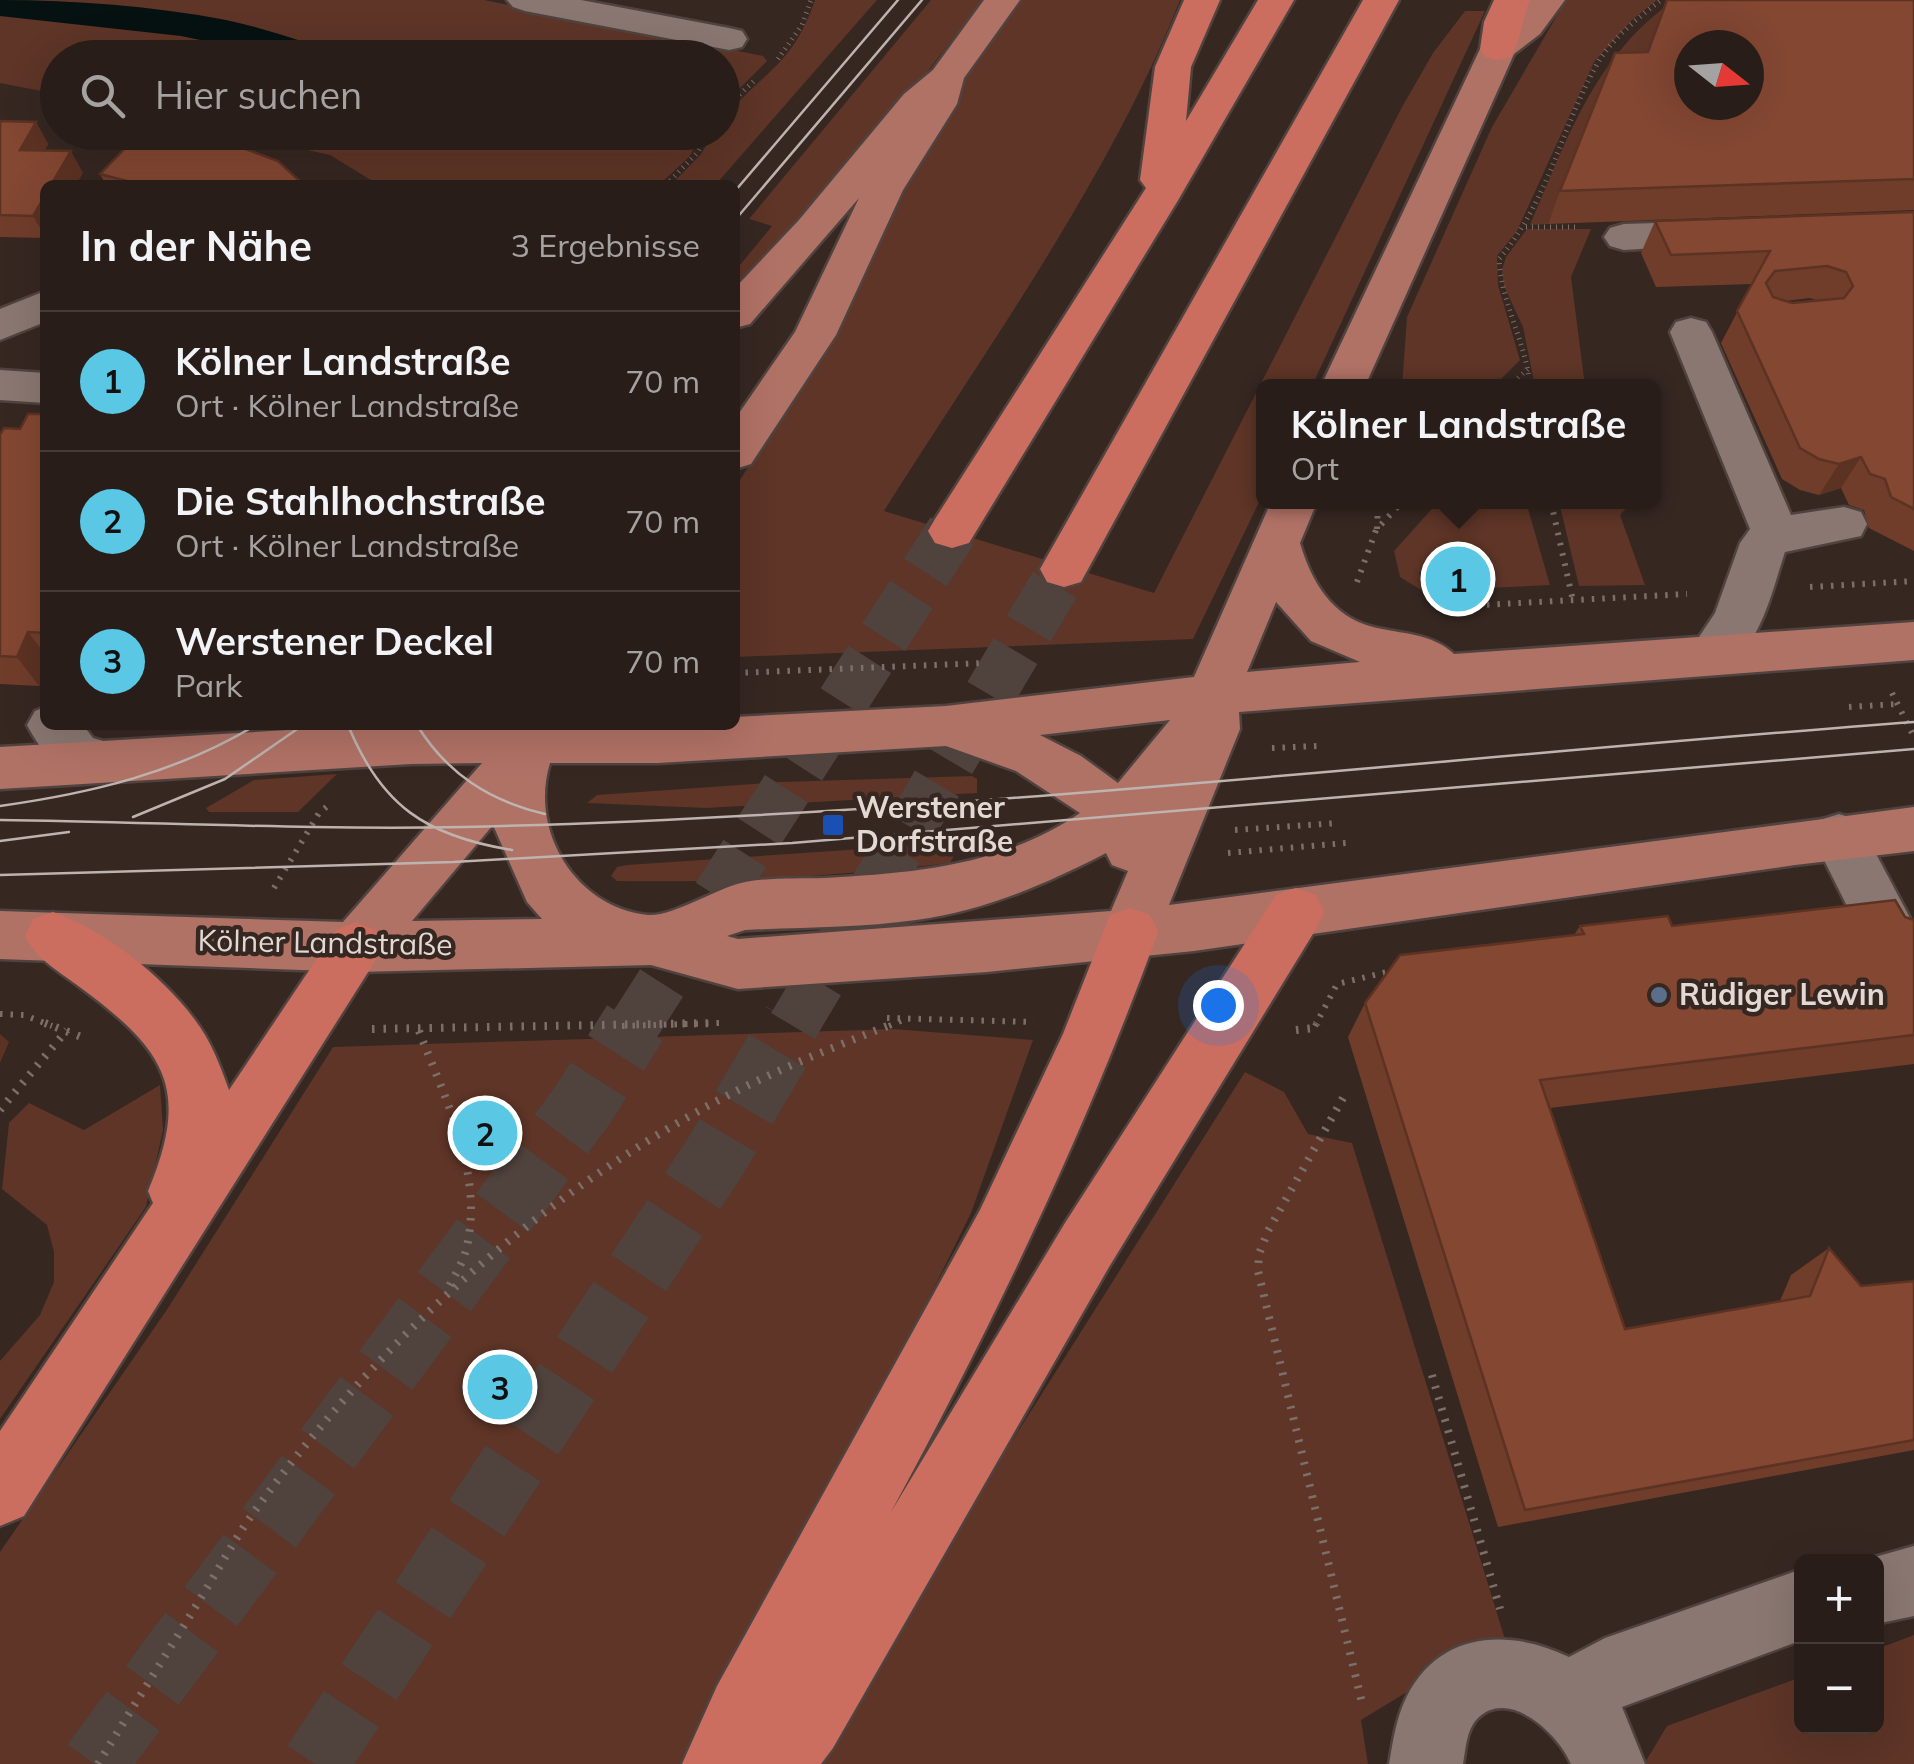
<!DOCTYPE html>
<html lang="de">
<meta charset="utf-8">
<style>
:root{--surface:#281d19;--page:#302622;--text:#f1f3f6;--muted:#a5a2a2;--line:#443b38;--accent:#5ac8e5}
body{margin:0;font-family:Mulish,sans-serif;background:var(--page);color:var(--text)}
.controls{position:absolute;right:30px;bottom:30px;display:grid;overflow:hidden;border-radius:15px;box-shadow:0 10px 40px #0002}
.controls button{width:90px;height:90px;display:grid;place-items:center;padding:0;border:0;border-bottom:2px solid var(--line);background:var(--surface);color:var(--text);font:50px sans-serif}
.compass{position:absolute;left:1674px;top:30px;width:90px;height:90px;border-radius:50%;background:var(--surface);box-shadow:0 10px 40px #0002;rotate:107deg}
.you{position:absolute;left:1218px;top:1005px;width:35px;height:35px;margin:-25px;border:8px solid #fff;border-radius:50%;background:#1a73e8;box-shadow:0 0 0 15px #1a73e833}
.badge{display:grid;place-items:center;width:65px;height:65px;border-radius:50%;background:var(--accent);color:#111;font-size:32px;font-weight:700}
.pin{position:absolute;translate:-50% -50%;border:5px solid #fff;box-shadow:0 2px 10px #0006}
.popup{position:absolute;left:1256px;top:379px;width:405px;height:130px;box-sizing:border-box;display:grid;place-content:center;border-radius:15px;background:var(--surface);filter:drop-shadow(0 2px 8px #0005);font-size:32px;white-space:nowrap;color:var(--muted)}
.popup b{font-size:38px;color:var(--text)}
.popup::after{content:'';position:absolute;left:50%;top:100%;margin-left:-20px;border:20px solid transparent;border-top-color:var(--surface)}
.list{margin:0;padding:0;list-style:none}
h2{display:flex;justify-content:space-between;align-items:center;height:130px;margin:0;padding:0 40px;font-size:42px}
h2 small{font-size:32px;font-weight:400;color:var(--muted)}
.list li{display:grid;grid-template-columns:65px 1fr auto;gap:30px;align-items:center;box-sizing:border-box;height:140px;padding:0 40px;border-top:2px solid var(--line)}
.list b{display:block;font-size:38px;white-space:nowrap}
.list p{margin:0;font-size:32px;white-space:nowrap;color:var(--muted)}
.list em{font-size:32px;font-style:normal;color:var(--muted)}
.icon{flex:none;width:55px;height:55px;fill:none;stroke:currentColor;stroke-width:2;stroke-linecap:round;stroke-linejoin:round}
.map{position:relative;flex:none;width:1914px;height:1764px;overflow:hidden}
.search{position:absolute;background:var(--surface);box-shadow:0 10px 40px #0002;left:40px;top:40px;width:700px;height:110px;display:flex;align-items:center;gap:25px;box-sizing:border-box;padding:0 35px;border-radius:55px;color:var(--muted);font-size:38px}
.panel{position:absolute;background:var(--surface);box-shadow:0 10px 40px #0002;left:40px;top:180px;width:700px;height:550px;border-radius:15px}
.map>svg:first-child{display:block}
.green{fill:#5e3527}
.water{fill:#061112}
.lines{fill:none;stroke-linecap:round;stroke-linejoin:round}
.highway-tunnel-far1{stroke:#50423c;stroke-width:51;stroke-dasharray:51 26;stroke-linecap:butt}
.highway-tunnel{stroke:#50423c;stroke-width:66;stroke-dasharray:66 32;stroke-linecap:butt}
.minor-casing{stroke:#50433f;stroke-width:5}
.major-casing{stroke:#50433f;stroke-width:5}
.highway-casing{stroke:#50433f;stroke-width:5}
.path-far2{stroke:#7c6f69;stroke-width:5;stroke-dasharray:1 5;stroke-linecap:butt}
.path-far1{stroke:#7c6f69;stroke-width:6;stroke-dasharray:2.5 8;stroke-linecap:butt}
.path{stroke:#7c6f69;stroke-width:8;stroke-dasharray:2.5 9;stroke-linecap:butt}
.minor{fill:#8a7771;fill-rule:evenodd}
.major{fill:#b17266;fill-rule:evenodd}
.highway{fill:#cb6e5f;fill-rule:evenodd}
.tram{stroke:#beb3ae;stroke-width:2.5}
.wall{fill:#713d2b;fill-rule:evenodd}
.shaded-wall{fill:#5c3223}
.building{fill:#834732;stroke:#5c3223;stroke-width:2.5;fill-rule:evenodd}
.transit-dot{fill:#1a4fb4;stroke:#362721;stroke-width:4}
.service-dot{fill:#5c6f8a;stroke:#362721;stroke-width:4}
.labels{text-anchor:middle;stroke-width:9;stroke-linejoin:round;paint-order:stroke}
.poi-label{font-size:30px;font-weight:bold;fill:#e2d8d4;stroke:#362721;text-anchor:start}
.street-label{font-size:30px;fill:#e2d8d4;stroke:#362721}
</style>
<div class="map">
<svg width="1914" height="1764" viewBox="0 0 1914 1764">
<rect width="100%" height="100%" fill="#362721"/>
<path class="green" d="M0,0H484L763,56L767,61L723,105L722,58H58L57,94L0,83Z
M815,0H877L717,183L671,185L701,154L714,133L722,132L723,119C763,71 792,67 815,0Z
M931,0H983L882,130L735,289V271L772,226L749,219Z
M1022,0H1180C1109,180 987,347 884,511L1154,593L1402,107L1433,53L1465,11H1485L1312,386H1263V494L1193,639L735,657V488L830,336L944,107Z
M1566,0H1657L1632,20L1594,62L1517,231L1497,256L1498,285L1520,360L1494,386H1402L1407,317L1492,127Z
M1674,0L1658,24L1635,84L1603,86L1548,224L1530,225C1568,138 1593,58 1674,0Z
M230,133H703L689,157L659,185H379L330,155Z
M1527,229H1591L1571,277L1585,386H1535L1523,327L1504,286L1502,270L1506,257Z
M1438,502H1526L1550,585L1489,588L1482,568L1419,572L1424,592L1400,577L1394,551Z
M1559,502H1632L1620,515L1645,585L1579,586Z
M337,774L298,812H209L206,808L254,780Z
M972,776L977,779V793L706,808L587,803L597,795L780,782Z
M951,843L958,849L950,863C839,876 728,883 617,881L611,876L617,867L627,865Z
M893,1029L1033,1040L971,1213L846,1466L681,1764H0V1552L168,1308L333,1047Z
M1245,1072L1284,1092L1308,1134L1352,1143L1508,1649L1435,1675L1361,1720L1368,1764H808Z
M160,1085L163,1130L146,1207L0,1419V1361L40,1315L54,1282V1252L47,1225L2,1189L9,1123L29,1103L84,1130Z
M1914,1635V1764H1644L1667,1726L1801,1677L1802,1726H1876L1877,1649Z"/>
<path class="water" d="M0,0C75,0 152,6 226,20C269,29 311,45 353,57H261L234,47L181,36L0,16Z"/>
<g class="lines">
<path class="highway-tunnel-far1" d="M634,1026L952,531
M793,1026L1064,569"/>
<path class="highway-tunnel" d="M94,1764L582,1106L635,1023
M315,1764L715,1157L794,1023"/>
<defs>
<path id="minor" d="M507,0H581L729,28L742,31L747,39L742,47L729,50L525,11L513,7Z
M1721,221L1735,225L1741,234L1735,243L1624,250L1610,246L1604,237L1610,228L1624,224Z
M45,291V322L0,340V309Z
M1691,318L1706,322L1712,332L1791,515L1844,507L1861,512L1867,524L1861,536L1785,552C1771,593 1753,684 1696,666L1689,652L1715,613L1740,543L1750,529L1670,332L1676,322Z
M0,370L45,373V403L0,400Z
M45,707V725H83L93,738L127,748L134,763L127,778C81,793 47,764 27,725L35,711Z
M1839,814L1858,820L1909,916L1914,927L1909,950L1889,957L1869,950L1812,836L1820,820Z
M1914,1546V1616L1876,1624V1562H1857Z
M1802,1569V1640L1622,1707L1645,1764H1571C1559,1735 1509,1686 1477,1719C1466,1731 1466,1749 1463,1764H1389C1393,1741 1396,1718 1407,1696C1440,1631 1509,1628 1569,1657L1605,1638Z"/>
<path id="major" d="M984,0H1020L964,78L957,104L903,190L836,335L751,464L735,469V419L795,332L859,198L750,324L735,328V288L799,220L904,94L933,70Z
M1529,0H1565L1540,34L1514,54L1365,386H1321L1480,49Z
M1271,502H1317L1300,543C1311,581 1332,617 1373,627C1401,634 1432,633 1454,654L1914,622V660L1239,712L1240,729L1169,905L1914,807V851L1795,865L1194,951L987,972L738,989L651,965L356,972L0,959V911L343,922L482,763L411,764L0,789V747L373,725H735V717L946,706L1194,677ZM1276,602L1311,641L1360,662L1247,672ZM1170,720L1118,783L1081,756L1040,735ZM946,746L1016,771L1080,813C1002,866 915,873 825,878C798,879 767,877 741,883C716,889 671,917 648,915C576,908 529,831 550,763H658ZM493,825L527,902L542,919L412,921ZM1106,853L1112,865L1128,871L1111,911L738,939L727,936L745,930C801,927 860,928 916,920C984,911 1046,884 1106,853Z"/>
<path id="highway" d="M1184,0H1220L1191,67L1186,121L1258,0H1294L1177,202L969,543L952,548L935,543L928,531L935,519L1146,188L1140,180L1155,67Z
M1363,0H1399L1081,582L1064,587L1047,582L1040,569Z
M1494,0H1530C1522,18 1521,41 1511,57L1498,60L1485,57L1480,49L1484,22Z
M1296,888L1316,895L1324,912L1316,929L1109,1267L833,1748L821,1764H682L717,1686L980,1210L1063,1034L1110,915L1130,908L1150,915L1158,932C1085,1133 993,1324 891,1512L1065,1223L1276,895Z
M53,912C104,930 163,976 195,1020C211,1041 220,1065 229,1090L336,930L356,922L376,930L384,947L24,1516L0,1526V1431L153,1203L148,1191C191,1089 166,1051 81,988C60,972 37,960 25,936L33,919Z"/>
</defs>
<use href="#minor" class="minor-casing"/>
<use href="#major" class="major-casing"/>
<use href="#highway" class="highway-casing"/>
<path class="path-far2" d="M778,59L802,25L811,0
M722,111L754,81
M666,185L697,153L709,132
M1526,227H1580
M1509,386L1529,368
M1530,386C1526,342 1501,303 1499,259C1549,200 1560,131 1596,66C1610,40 1638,18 1661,0"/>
<path class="path-far1" d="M1551,502L1573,601
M1377,529L1378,502
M1357,582L1376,530L1402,502
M1810,587L1914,581
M1445,607L1687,594
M735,673L984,663
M1892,693L1914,737
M1849,707L1897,704
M1272,748L1317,746
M1235,830L1338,823
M1228,853L1346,843
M274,888L319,813L330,804
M0,1014L24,1015L52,1026
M887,1018L1034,1022
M622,1026L719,1023
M889,1026L903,1020
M1315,1026L1337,984L1395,970"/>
<path class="path" d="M45,1023L84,1038
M372,1029L716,1023
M1296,1030L1314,1028L1317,1023
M419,1031C445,1099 485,1175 466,1250C462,1265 453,1278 446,1292
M1343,1098L1268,1231L1259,1254L1258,1271L1363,1707
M0,1110L67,1030
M1432,1375L1500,1609
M98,1764C132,1708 168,1652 202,1596C218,1570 232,1544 249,1519C369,1351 532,1200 715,1102C773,1071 834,1047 895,1023"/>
<use href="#minor" class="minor"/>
<use href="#major" class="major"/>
<use href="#highway" class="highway"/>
<path class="tram" d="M735,191L898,0
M735,220L922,0
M348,725C381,806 426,836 512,850
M417,725C447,774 490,801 545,814
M0,806C92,793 176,773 256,725
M133,817L225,779L303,725
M0,820C154,822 309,830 463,827C948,816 1430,758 1914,722
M0,841L69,832
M0,875L453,862L792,843L1914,749"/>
</g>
<path class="wall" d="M1914,0V210L1548,224L1560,191L1647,52Z
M0,121L36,122L48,144L45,150L83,173L45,185V238L0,237Z
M100,174L304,185H106Z
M1914,212V551L1869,528L1864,510L1849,505L1841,488L1819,495L1800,490L1782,479L1721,343L1752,284L1656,287L1641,253L1655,221ZM1810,298L1816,300L1792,303L1785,301Z
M45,414V673L39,686L0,684V435L20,429Z
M1905,917L1914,920V1064L1550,1108L1625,1329L1780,1301L1791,1275L1829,1248L1861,1286L1914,1281V1450L1498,1527L1348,1037L1365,1003L1574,935L1580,926H1672Z"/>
<path class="shaded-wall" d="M36,122L48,144L32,172L20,150Z
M71,151L83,173L76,185H51Z
M45,196V236L33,216Z
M1861,457L1841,488L1819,495L1839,464Z
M28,632L45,654V673L39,686L17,657Z
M0,1034L9,1042L0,1063Z"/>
<path class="building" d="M1667,0H1914V179L1560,191L1615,53L1648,52ZM1689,45H1749V105H1689Z
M0,121L36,122L20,150L71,151L51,185H45V196L33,216L0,215Z
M141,132H187L219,139L278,161L304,185H142L100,174Z
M1914,212V509L1891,497L1885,479L1870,474L1861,457L1839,464L1819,459L1800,448L1737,311L1770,251L1671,255L1655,221ZM1827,266L1846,272L1853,286L1844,298L1792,303L1773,297L1766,283L1775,271Z
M28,414H45V633L28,632L17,657L0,656V435L4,428L20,429Z
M1895,900L1905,917L1914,920V1035L1540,1080L1625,1329L1810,1296L1829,1248L1861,1286L1914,1281V1440L1525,1510L1365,1003L1400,955L1584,934L1580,926L1668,916L1672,926Z"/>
<rect class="transit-dot" x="821" y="813" width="24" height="24" rx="5"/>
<circle class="service-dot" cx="1659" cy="995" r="10"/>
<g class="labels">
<g class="poi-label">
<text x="856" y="818">Werstener<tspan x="856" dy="34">Dorfstraße</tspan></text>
<text x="1679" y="1005">Rüdiger Lewin</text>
</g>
<g class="street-label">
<text transform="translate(325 943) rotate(1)" y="10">Kölner Landstraße</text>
</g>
</g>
</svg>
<div class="controls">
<button>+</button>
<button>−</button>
</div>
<svg class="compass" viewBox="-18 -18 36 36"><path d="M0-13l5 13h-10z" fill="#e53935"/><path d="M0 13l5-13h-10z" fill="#a5a2a2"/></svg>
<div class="you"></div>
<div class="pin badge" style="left:1458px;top:579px">1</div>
<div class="popup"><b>Kölner Landstraße</b>Ort</div>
<div class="pin badge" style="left:485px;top:1133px">2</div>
<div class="pin badge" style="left:500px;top:1387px">3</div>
<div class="search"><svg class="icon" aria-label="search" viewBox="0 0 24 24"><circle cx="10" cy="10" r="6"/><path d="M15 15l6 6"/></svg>Hier suchen</div>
<section class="panel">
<h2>In der Nähe<small>3 Ergebnisse</small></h2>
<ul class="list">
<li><span class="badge">1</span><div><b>Kölner Landstraße</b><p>Ort · Kölner Landstraße</p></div><em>70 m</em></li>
<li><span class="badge">2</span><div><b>Die Stahlhochstraße</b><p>Ort · Kölner Landstraße</p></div><em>70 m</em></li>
<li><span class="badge">3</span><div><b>Werstener Deckel</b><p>Park</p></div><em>70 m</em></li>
</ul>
</section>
</div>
